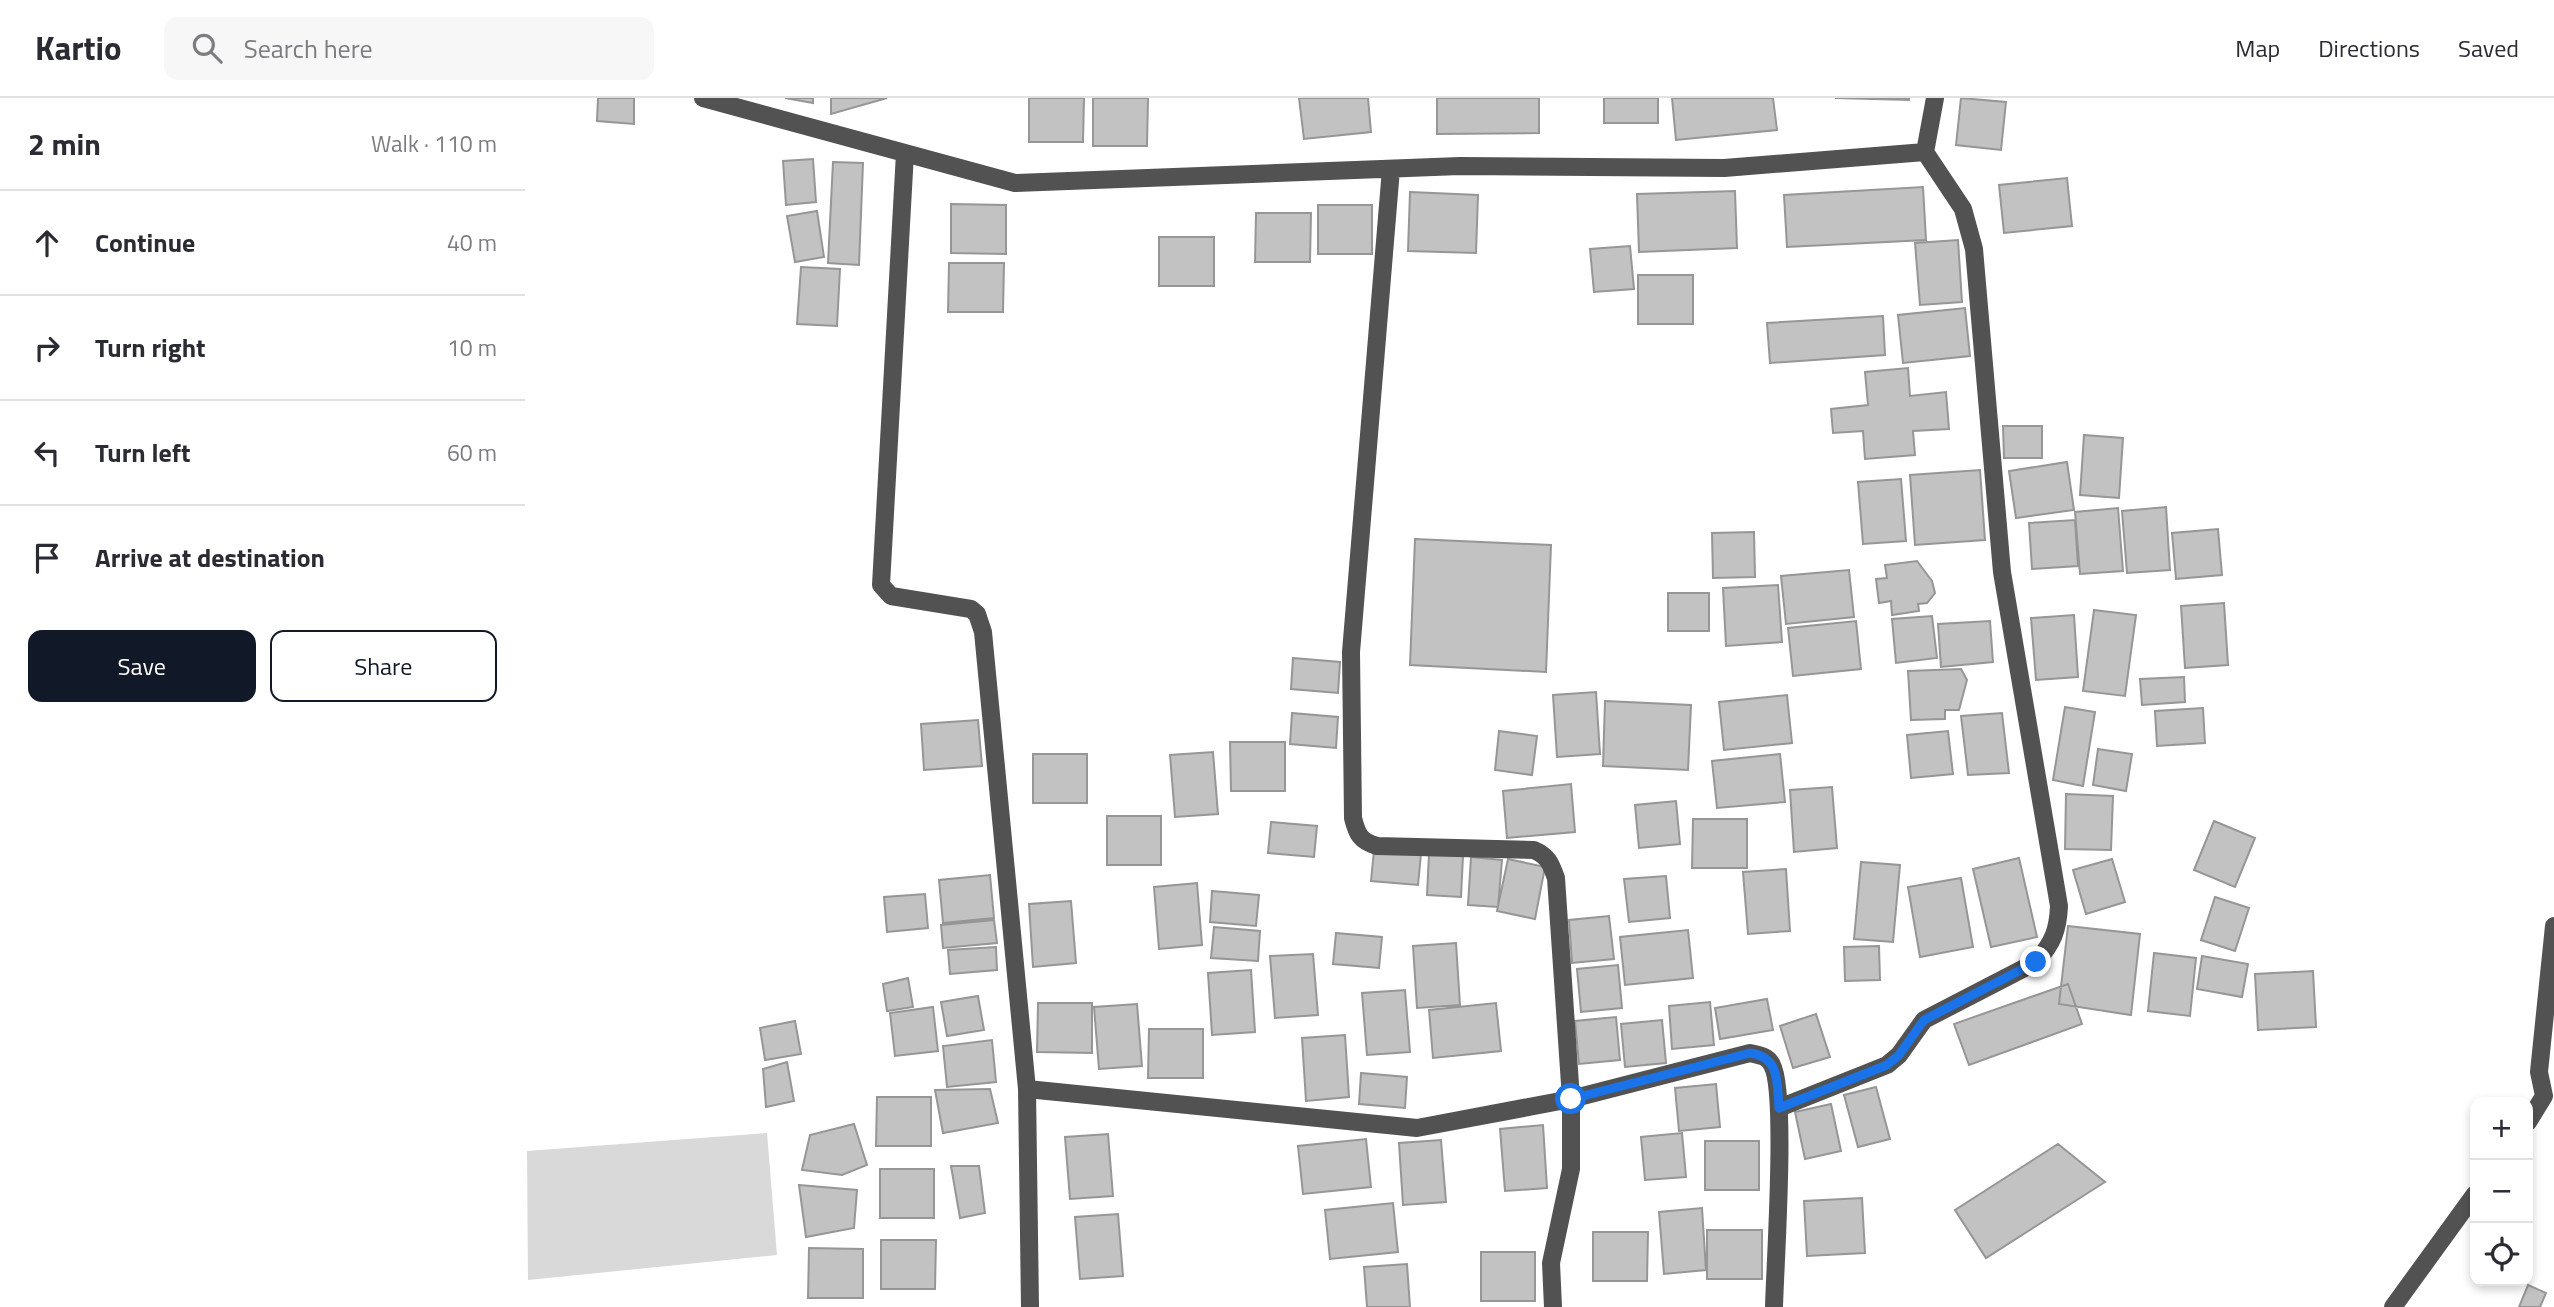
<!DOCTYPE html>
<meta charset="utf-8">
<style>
:root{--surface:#fff;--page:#f7f7f7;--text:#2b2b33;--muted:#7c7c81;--line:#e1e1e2;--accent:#111827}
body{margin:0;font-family:"Titillium Web",sans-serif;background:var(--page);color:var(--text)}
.controls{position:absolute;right:21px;bottom:21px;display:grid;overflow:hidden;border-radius:14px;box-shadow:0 4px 10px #0003}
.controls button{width:63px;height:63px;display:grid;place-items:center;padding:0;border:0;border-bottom:2px solid var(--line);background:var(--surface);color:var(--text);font:35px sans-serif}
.stop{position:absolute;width:21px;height:21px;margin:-16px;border:5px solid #1a73e8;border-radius:50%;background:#fff}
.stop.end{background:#1a73e8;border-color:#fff;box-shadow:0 2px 7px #0008}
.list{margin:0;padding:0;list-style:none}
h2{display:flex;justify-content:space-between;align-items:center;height:91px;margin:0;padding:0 28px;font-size:30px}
h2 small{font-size:23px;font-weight:400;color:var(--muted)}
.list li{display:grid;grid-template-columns:46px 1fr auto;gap:21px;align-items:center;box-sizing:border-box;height:105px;padding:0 28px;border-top:2px solid var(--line)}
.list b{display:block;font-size:26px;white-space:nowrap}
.list em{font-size:23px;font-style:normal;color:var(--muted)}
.actions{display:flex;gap:14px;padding:21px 28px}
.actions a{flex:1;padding:16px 0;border:2px solid var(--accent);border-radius:14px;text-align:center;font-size:24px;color:var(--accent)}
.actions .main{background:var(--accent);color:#fff}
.icon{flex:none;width:38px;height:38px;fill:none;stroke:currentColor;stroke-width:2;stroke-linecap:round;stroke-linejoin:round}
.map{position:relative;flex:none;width:2029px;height:1209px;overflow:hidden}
header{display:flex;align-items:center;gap:42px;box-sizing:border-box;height:98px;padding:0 35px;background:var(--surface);border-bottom:2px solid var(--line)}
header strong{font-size:33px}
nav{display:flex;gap:38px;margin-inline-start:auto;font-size:24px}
.search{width:490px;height:63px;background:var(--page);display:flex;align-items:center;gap:18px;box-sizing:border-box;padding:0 24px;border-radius:14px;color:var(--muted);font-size:26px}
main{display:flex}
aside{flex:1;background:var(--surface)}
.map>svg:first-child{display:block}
.green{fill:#d9d9d9}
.building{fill:#c2c2c2;stroke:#969696;stroke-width:2}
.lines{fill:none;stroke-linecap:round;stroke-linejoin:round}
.minor{stroke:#525252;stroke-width:18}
.route{stroke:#1a73e8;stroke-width:9}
</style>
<header>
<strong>Kartio</strong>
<div class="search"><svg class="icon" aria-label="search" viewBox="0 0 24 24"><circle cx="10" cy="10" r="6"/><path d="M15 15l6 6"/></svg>Search here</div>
<nav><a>Map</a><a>Directions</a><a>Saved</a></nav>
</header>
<main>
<aside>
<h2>2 min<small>Walk · 110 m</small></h2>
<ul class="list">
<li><svg class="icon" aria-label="ahead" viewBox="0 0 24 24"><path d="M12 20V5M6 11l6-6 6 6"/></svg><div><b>Continue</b></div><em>40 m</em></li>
<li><svg class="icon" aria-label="right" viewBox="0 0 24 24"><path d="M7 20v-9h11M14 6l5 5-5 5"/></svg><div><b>Turn right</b></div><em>10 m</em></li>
<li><svg class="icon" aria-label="left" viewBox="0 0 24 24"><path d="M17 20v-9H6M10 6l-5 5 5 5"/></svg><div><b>Turn left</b></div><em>60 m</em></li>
<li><svg class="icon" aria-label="arrive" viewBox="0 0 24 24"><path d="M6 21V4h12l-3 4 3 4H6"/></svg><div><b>Arrive at destination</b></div></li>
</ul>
<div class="actions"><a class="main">Save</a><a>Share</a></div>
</aside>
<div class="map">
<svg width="2029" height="1209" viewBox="0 0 2029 1209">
<rect width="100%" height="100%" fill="#fff"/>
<path class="green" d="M242,1035L252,1157L3,1182L2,1053Z"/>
<path class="building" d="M73,0H109V26L72,23Z
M260,0H288V5Z
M306,0H362L306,16Z
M504,0H559L558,44H504Z
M568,0H623L622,48H568Z
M774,0H843L846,34L779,41Z
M912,0H1014V35L912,36Z
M1079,0H1133V25H1079Z
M1147,0H1248L1252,32L1151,42Z
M1310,0H1384V2Z
M1436,0L1481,4L1476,52L1431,47Z
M288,61L291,104L261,107L258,63Z
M308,64L338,65L334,167L303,165Z
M1542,80L1547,128L1479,135L1474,87Z
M1398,89L1401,142L1262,149L1259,97Z
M1210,93L1212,150L1114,154L1112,96Z
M885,94L953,97L951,155L883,153Z
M426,106L481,107V156L426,155Z
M793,107H847V156H793Z
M292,113L299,159L270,164L262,118Z
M731,115H786L785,164H730Z
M634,139H689V188H634Z
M1433,142L1437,204L1395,207L1390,145Z
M1105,148L1109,191L1069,194L1065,151Z
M424,165H479L478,214H423Z
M276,169L315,171L312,228L272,226Z
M1113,177H1168V226H1113Z
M1440,210L1445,258L1378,265L1373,217Z
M1358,218L1360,257L1245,265L1242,225Z
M1383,270L1385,298L1421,294L1424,331L1388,333L1390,357L1340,361L1338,333L1308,335L1306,311L1343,307L1340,274Z
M1478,328H1517V360H1479Z
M1559,337L1598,340L1594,400L1555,397Z
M1542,364L1549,412L1491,420L1484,373Z
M1455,372L1460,442L1390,447L1385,377Z
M1376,381L1381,443L1338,446L1333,384Z
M1641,409L1645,472L1602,475L1597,413Z
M1593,410L1598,473L1555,476L1550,414Z
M1550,422L1553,468L1507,471L1504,425Z
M1693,431L1697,477L1651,481L1647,435Z
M1229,434L1230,479L1188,480L1187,435Z
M890,441L1026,447L1021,574L885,567Z
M1392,463L1407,483L1410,495L1402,505L1393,506L1394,513L1367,517L1366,503L1354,505L1351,481L1362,480L1360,467Z
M1324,472L1329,519L1261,526L1256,478Z
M1253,487L1257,544L1201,548L1198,490Z
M1143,495H1184V533H1143Z
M1699,505L1703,567L1660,570L1656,508Z
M1569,512L1611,517L1600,598L1558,593Z
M1549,517L1553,579L1511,582L1506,520Z
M1407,518L1412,560L1371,565L1367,521Z
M1331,523L1336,571L1268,578L1263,530Z
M1465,523L1468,564L1416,569L1413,526Z
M768,560L815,564L813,595L766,591Z
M1436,571L1442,582L1434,612H1420V621L1386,622L1383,573Z
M1659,579L1660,604L1617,607L1615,581Z
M1071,594L1075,656L1032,659L1028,597Z
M1262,597L1267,645L1199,652L1194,604Z
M1080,603L1166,607L1163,672L1078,668Z
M1540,609L1570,614L1558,688L1528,682Z
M1678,610L1680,645L1632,648L1630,613Z
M767,615L813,619L811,650L765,646Z
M1477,615L1484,675L1443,677L1436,618Z
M453,622L457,668L399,672L396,626Z
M974,633L1012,638L1007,677L970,672Z
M1423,633L1428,676L1386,680L1382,637Z
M705,644H760V693H706Z
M1573,651L1607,656L1601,693L1568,687Z
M688,654L693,716L650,719L645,657Z
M508,656H562V705H508Z
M1255,656L1260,704L1192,710L1187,663Z
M1046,686L1050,734L982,740L978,693Z
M1307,689L1312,750L1269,754L1265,692Z
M1541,696L1588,698L1586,752L1540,751Z
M1151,703L1155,746L1114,750L1110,707Z
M582,718H636V767H582Z
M1168,721H1222V770H1167Z
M1689,723L1730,740L1710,789L1669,772Z
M746,724L792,728L789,759L743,755Z
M849,752L896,756L893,787L846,783Z
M904,756L938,758L936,799L902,797Z
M946,759L977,762L973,809L943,807Z
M1494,760L1512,839L1466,849L1448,771Z
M983,761L1020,769L1010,821L972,813Z
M1587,761L1600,804L1561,816L1548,772Z
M1336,764L1375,767L1368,844L1329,841Z
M1261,771L1265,833L1223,836L1218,774Z
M465,777L469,820L418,825L414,782Z
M1141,778L1145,820L1104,824L1099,781Z
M1436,780L1448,849L1395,859L1383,789Z
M672,785L677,847L634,851L629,789Z
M687,793L734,797L731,828L685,824Z
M400,796L403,830L362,834L359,799Z
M1690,799L1724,810L1710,853L1676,842Z
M546,803L551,865L508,869L504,806Z
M1084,818L1089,861L1047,865L1044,822Z
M469,822L472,845L418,850L416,827Z
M1543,828L1615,836L1606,917L1534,906Z
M689,829L735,833L733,863L686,860Z
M1163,832L1168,880L1100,887L1095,839Z
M811,835L857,839L854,870L808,866Z
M931,845L935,907L892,910L888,848Z
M1354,848L1355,882L1320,883L1319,849Z
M471,849L472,872L425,876L423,852Z
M1629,855L1671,860L1665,918L1623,913Z
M788,856L793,917L750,920L745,858Z
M1677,858L1723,866L1717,899L1672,891Z
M1093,867L1097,910L1056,914L1052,871Z
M726,872L730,934L687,937L683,875Z
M1788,873L1791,929L1733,932L1730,876Z
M383,880L388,909L362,913L358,886Z
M1543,886L1557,926L1444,967L1429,926Z
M880,892L885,954L842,957L837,895Z
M453,898L459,932L422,938L416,904Z
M1242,901L1248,932L1195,941L1190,910Z
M1185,904L1189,947L1147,951L1144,908Z
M513,905H567V955L512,954Z
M971,905L976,953L908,960L904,912Z
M612,906L617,968L574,971L569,909Z
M408,909L413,953L370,958L365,915Z
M1291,916L1305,959L1268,970L1255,928Z
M1091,919L1095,962L1054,966L1050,923Z
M1137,922L1141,965L1100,969L1096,926Z
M270,923L276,956L240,962L235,930Z
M624,931H678V980H623Z
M820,937L824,999L781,1003L777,940Z
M467,942L471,984L422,989L418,948Z
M262,964L269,1003L241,1009L238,971Z
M836,975L882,979L880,1010L834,1006Z
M1191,986L1195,1029L1154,1033L1150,990Z
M1351,989L1365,1041L1333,1049L1319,997Z
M465,991L473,1025L418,1035L410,992Z
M352,999H406V1048H351Z
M1306,1006L1316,1053L1280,1061L1270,1014Z
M329,1026L342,1067L317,1077L277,1072L285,1037Z
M1018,1027L1022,1090L980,1093L975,1031Z
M1157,1035L1161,1079L1120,1082L1116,1039Z
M583,1036L588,1098L545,1101L540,1039Z
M841,1041L846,1089L778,1096L773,1048Z
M916,1042L921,1104L878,1107L874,1045Z
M1180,1043H1234V1092H1180Z
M1533,1046L1580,1084L1461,1160L1430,1112Z
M426,1068H454L460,1115L435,1120Z
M355,1071H409V1120H355Z
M274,1087L332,1092L329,1130L281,1139Z
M1337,1100L1340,1155L1282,1158L1279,1103Z
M868,1105L873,1154L805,1161L800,1112Z
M1177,1110L1181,1172L1139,1176L1134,1114Z
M593,1116L598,1178L555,1181L550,1119Z
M1182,1132H1237V1181H1182Z
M1068,1134H1123L1122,1183H1068Z
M356,1142H411L410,1191H356Z
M284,1150L338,1151V1200H283Z
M956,1154H1010V1203H956Z
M882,1166L885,1209H842L839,1169Z
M2003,1187L2021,1195L2015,1209H1994Z"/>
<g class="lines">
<path class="minor" d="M178,0L490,85L935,68L1199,70L1400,54L1410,0
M380,55L356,487L366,498L446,511L452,516L458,534L502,991L505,1209
M866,71L826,554L828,720C832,736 835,743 852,748L1009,752C1023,758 1026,766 1031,780L1046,1001V1071L1026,1165L1028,1209
M502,991L892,1030L1046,1001L1225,955C1234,957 1243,958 1247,967C1262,994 1250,1167 1249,1209
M1254,1010L1362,967L1374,957L1399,922L1511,864C1528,845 1533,832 1534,808L1477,474L1449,151L1438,111L1400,54
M2003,1024L2019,998L2014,974L2029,828
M1868,1209L1950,1096"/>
</g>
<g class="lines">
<path class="route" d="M1046,1001L1225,955C1255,959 1252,984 1254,1010L1362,967L1374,957L1399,922L1511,864"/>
</g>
</svg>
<div class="controls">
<button>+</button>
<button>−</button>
<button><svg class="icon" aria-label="locate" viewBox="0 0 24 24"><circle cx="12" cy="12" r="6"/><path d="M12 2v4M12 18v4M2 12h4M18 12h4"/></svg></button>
</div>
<div class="stop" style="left:1046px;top:1001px"></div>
<div class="stop end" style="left:1511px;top:864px"></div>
</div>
</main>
